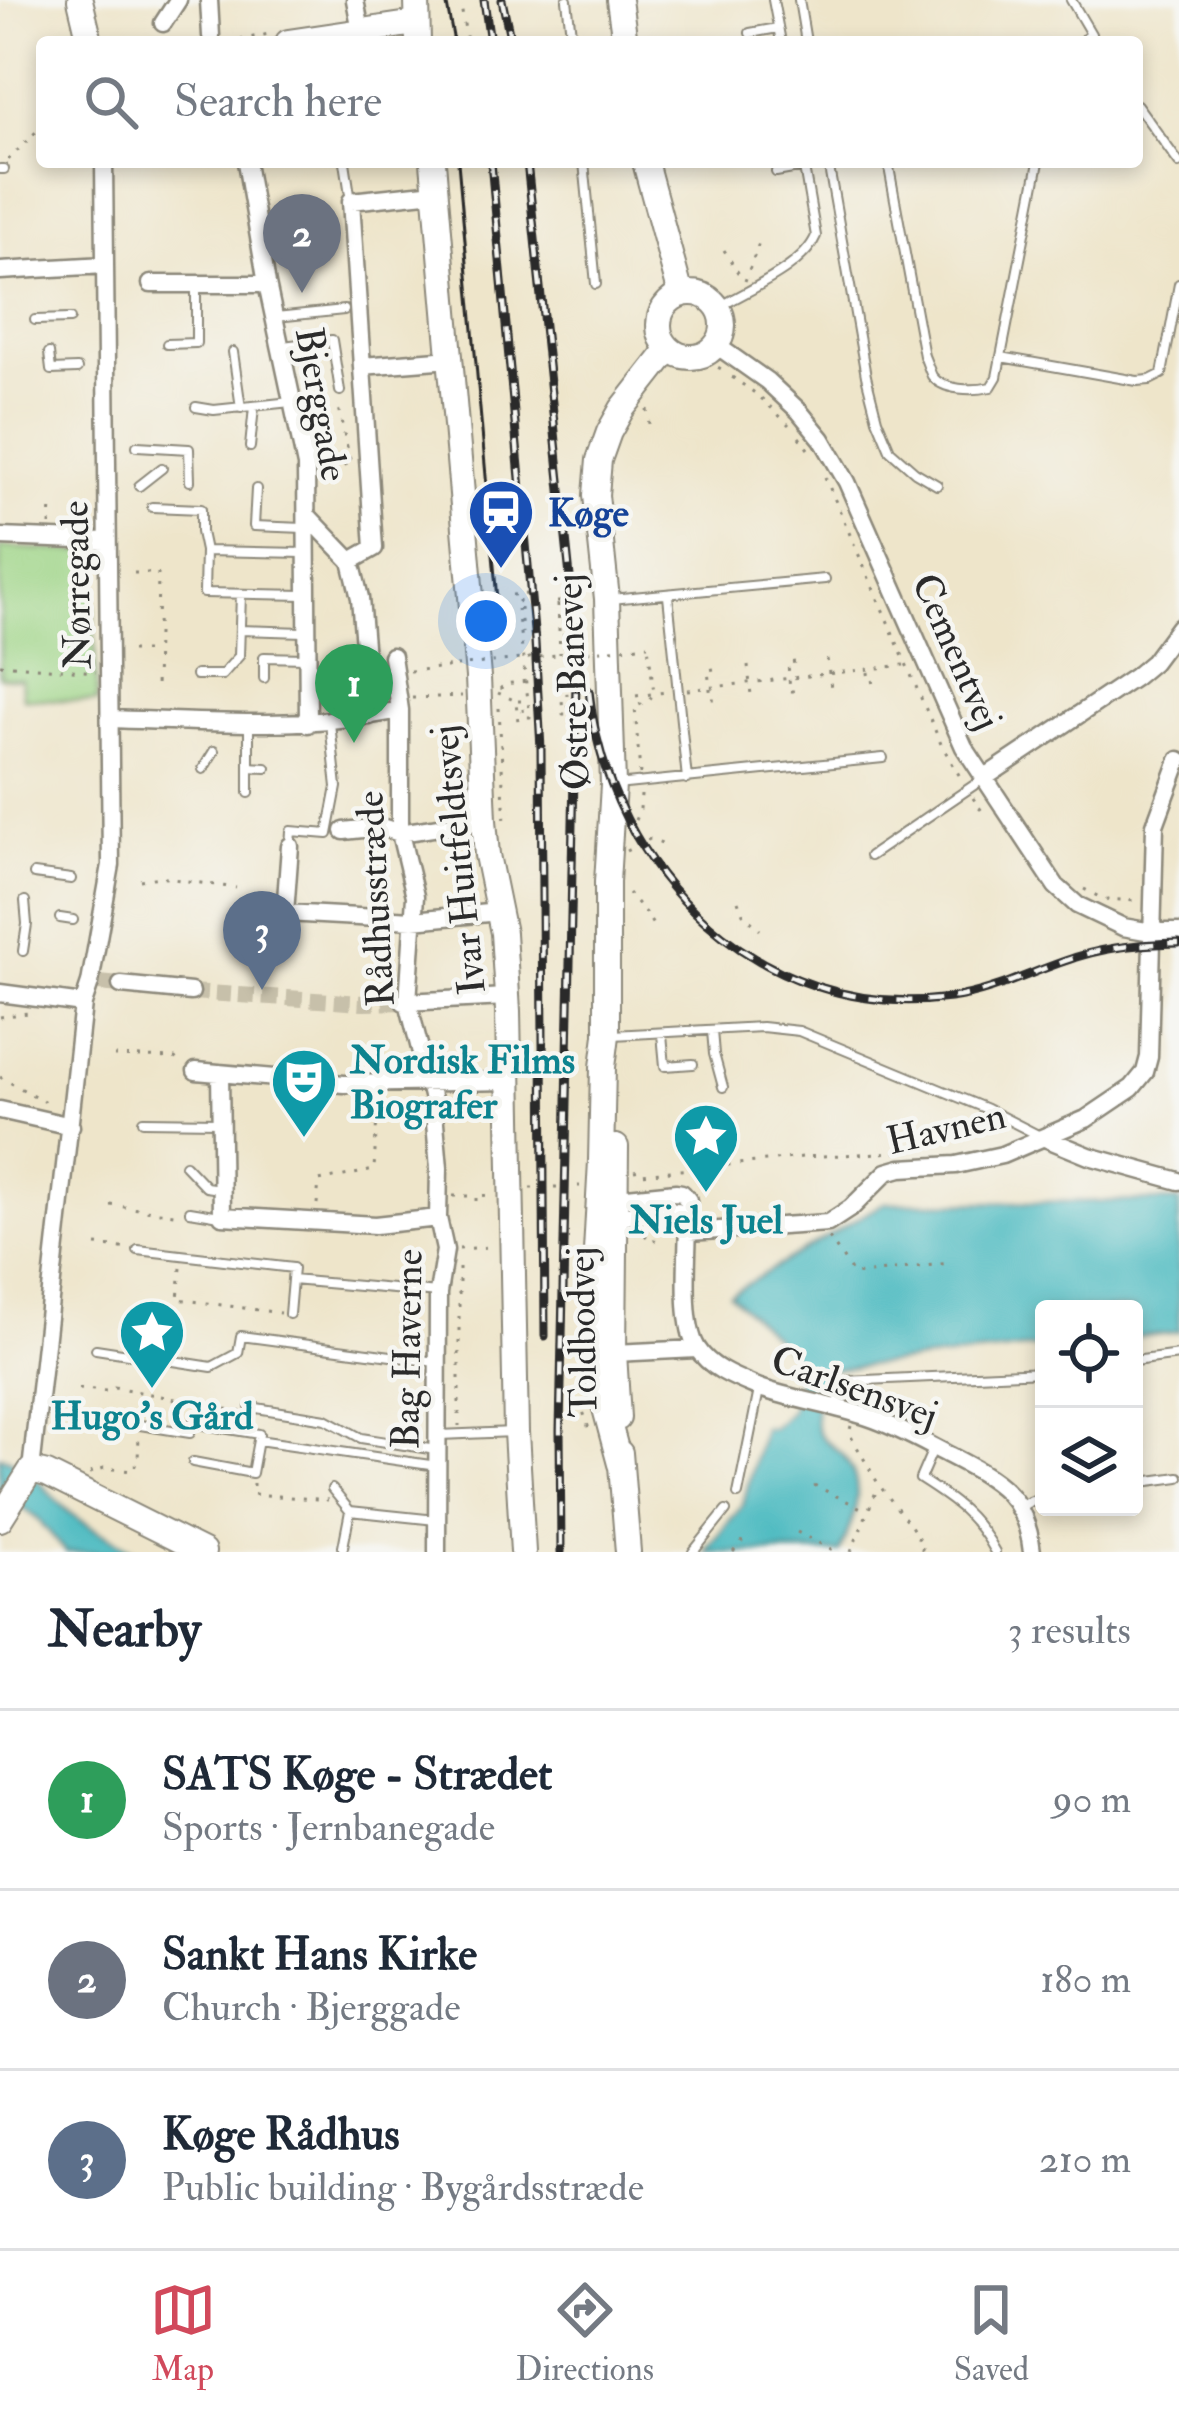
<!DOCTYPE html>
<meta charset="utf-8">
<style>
:root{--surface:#fff;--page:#f2f2f3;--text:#1f2937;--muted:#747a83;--line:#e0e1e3;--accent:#d1495b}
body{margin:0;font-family:"IM FELL Double Pica",serif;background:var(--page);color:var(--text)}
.controls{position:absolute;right:36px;bottom:36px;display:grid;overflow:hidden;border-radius:12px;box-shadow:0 6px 18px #0003}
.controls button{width:108px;height:108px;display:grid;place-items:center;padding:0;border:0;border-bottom:3px solid var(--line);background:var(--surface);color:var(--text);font:60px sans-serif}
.you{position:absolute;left:486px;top:621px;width:42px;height:42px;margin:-30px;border:9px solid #fff;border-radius:50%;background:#1a73e8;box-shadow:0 0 0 18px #1a73e833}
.badge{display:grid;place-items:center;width:78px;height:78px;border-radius:50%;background:var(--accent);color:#fff;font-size:39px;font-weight:700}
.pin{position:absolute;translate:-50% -99px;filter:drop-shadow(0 3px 6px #0008)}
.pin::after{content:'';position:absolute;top:63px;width:42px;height:36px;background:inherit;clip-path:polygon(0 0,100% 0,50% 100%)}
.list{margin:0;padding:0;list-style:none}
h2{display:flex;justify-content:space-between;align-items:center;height:156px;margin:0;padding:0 48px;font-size:51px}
h2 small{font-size:39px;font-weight:400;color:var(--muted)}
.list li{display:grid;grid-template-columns:78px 1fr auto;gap:36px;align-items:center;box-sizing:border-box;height:180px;padding:0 48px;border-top:3px solid var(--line)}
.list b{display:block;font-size:45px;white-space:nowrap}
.list p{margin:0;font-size:39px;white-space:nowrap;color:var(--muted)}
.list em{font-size:39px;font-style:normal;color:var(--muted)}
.icon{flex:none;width:66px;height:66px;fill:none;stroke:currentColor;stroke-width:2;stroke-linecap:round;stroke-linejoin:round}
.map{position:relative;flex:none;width:1179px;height:1552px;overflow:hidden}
.search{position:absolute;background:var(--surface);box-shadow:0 6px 18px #0003;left:36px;right:36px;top:36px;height:132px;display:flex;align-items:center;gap:30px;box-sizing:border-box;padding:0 42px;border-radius:12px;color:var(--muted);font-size:45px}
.sheet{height:696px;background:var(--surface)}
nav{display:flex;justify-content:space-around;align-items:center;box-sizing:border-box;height:168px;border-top:3px solid var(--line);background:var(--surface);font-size:33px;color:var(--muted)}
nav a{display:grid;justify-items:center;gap:6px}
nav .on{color:var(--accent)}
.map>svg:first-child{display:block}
.green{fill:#9ed486;stroke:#648058;stroke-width:3}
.water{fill:#4ab9c0;stroke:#3a7276;stroke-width:3}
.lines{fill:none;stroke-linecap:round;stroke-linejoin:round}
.street-tunnel{stroke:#c7c0aa;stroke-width:16;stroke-dasharray:16 8;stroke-linecap:butt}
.lane-casing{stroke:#8c887a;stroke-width:12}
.street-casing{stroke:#8c887a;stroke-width:21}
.secondary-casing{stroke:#8c887a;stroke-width:28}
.path{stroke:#8c887a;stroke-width:3;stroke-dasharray:3 9;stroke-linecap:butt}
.lane{stroke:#fff;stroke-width:8}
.street{stroke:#fff;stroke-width:16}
.secondary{stroke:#fff;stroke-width:24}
.tram{stroke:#2b2b2b;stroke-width:3}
.rail-casing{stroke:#2b2b2b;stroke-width:9}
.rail{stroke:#f6f6f2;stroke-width:4.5;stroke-dasharray:14;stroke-linecap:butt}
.path-bridge{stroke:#8c887a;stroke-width:3;stroke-dasharray:3 9;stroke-linecap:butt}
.labels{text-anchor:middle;stroke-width:9;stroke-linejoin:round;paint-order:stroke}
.street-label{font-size:39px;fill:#2b2b2b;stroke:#f6f6f2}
.transit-label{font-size:39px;font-weight:bold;fill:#164399;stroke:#f6f6f2;text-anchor:start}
.culture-label{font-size:39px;font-weight:bold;fill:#0d838f;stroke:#f6f6f2}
</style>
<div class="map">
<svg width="1179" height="1552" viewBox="0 0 1179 1552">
<rect width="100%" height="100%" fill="#f6f6f2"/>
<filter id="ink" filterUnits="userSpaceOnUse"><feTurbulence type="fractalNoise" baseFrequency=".00833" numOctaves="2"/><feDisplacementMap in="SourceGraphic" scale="24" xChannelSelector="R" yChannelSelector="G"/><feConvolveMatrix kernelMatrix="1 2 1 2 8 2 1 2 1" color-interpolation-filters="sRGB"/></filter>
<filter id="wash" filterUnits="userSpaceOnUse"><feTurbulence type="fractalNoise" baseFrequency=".004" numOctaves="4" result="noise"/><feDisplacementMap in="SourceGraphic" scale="48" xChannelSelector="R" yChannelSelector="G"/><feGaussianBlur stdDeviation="2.7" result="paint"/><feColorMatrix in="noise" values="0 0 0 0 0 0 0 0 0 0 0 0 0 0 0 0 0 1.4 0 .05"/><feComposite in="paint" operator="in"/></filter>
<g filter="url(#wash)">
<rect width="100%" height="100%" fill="#eee5ca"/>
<path class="green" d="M0,547L89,552L92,558L97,702L23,698L21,679L0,677Z"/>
<path class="water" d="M1179,1201V1332L1134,1337V1309H1044V1347L827,1370C823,1384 814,1403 815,1417C815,1437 829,1442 841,1454C870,1485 853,1519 840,1552H705L743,1504L763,1428H772L791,1410L801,1363L730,1294L884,1203Z
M0,1456C29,1464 46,1492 68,1511C88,1528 113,1537 135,1552H66L37,1518L0,1493Z"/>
</g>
<g filter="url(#ink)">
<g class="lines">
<path class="street-tunnel" d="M99,983L121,985
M191,992L364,1003L404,1002"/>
<defs>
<path id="lane" d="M567,0L572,42
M773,0L781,42
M799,0L806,42
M1071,0L1091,34L1081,42
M750,33L778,28
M1137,105L1179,163
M345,162L351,201
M584,162L596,284
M828,162L866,376L877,419L890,450L915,472L937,485
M888,162L924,356C926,360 930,372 932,376C943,391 974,391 991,387L997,377L1039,162
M0,169H4
M776,172L804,167
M718,308C747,290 803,268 816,236L803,162
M276,317L344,310
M35,320L70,319
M167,344L196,343V286
M283,346L332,340L340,391
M233,352L241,408
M49,353L51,370L77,369
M1001,357L1137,381L1150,380L1162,374L1179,284
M196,407L214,410L291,402
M137,446L189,449L190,481
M250,447L254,407
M139,486L162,468
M256,489L254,526L304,528
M152,507L201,509V532L205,551
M304,553L205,551L204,593L305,595
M668,596L687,779
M611,599L825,579
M240,630L304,632
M196,675H222L239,656L241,594
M264,678V657L305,658
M249,767L266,768
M203,769L214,751
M616,785L883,758
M249,793V726
M290,846L291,831L328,834L337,787L330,723
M870,856L983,779
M34,874L71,879
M60,918L73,920
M23,951L27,924L25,901
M712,1031L714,1054L723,1087
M662,1034L665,1066L693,1064
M613,1035L762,1027L799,1031L987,1109L1038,1135
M143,1121L219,1122
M185,1165L206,1187L220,1189
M190,1211L220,1216
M138,1250L293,1268L289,1314
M292,1280L438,1293
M96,1349L212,1367L238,1353L241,1336L436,1362
M1134,1361L1179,1355
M250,1407L326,1419L361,1438L436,1450
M837,1407L844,1381L1044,1372
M140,1425L190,1433L192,1423L259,1434L258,1440
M439,1435L514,1432
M933,1449L920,1479C956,1502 974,1514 995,1552
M193,1462L252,1473L258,1440L437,1466
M1134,1483L1179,1477
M332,1489L350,1511L436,1520
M738,1494L759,1390
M1020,1506L1044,1496
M343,1547L350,1511
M693,1552L726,1511"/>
<path id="street" d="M209,0L211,36
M355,0L361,30
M163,23L178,0
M246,162L267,284L306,466L308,724
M0,271L105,265
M151,284H267
M716,345L767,381L799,411L822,439L847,482L964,747L1056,886L1077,905L1123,927L1152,932H1179
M362,366L451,359
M307,515L351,561L360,598L370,716
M0,537L105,541
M351,561L374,548L351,201L435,192
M392,656L400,710V833L415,896L408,1002L433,1100L439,1168L438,1218
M110,719C207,722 303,730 400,710
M984,778L1135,677L1153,662L1179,627
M344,831L381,827L400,833L484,820
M290,846L285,913L413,920L499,912
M121,985L191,992
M0,993L83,1004L31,1470
M404,1002L507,997
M83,1004L90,983L111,865L104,162
M196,1071L344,1084L510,1081
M220,1073L222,1216L375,1225L438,1218L445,1250L438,1293L437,1552
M0,1110L71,1126
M1045,1138L1089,1156L1179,1181
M617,1198L676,1192L682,1193L688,1200C690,1236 679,1320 697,1348C710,1369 738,1379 760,1388C795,1400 833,1405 868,1417C895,1426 920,1440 945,1453C993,1478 1026,1493 1032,1552
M616,1217C637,1214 670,1203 689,1216
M689,1232L828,1223L851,1208L887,1172L901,1168L956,1165L1002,1155L1086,1119L1132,1088L1145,1072L1149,1057L1155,825L1179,760
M614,1353L697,1349"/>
<path id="secondary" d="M80,0L90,42
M417,0L418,42
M619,0L625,42
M288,42L416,23
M433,162L478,677L484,820L487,855L503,933L508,1011L516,1432L523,1552
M645,162L681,295
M659 325a32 32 0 1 1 64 0a32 32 0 1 1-64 0Z
M616,1147L614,1353L618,1418
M620,1453L628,1552
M620,1464L599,1386L593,1306L601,1161L603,1067L607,1035V882L613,785L607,599L596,495L599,460L609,432L622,409L669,349
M0,1519L31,1470L47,1474L203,1552"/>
</defs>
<use href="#lane" class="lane-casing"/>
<use href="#street" class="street-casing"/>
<use href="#secondary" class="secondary-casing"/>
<path class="path" d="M460,0L467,42
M228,42L269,34
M8,160L38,130H42
M724,250L742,279
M745,281L759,243
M697,356L725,371
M732,377L759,396L789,425
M647,409L650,431
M799,437L811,453
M332,469L351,464L337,403
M825,477L941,744L962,780
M50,525L51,503
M134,573H158L156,692
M512,595L527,594
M557,602H562L568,714H563L562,699
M558,604L560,654
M520,608L522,633
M496,627L518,625
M131,651H155
M827,659L831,688
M795,662L788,663L790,691H797
M0,664L96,672
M748,666L751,695
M714,669L708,670L711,699H717
M410,671L456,666
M868,672L869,682L875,681
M500,689L505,684L527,681
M687,690L904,665
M498,693L516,701L518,722
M636,696L666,692
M412,698L462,696
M518,701H522L524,717H530L517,608H520L518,594
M499,708L505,824
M640,774L635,707L649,700L654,693L648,645
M973,798L980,809L986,804
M630,831L640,809L641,795
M626,851L650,839L662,843
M140,880L159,877L236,888
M1084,889L1103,899L1138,901
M257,891L273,893
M628,893L647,915L653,925
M738,901L743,914L760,930
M0,1017L28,1013
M114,1056L175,1058L182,1065
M0,1077L51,1105
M634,1171L639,1170L642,1174L803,1157L897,1152
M530,1188L580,1186
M453,1196H476
M476,1201V1196L492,1195
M317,1204L319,1181L374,1170L378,1097
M111,1205L180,1215
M640,1225V1231L653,1242L667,1228L675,1227
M829,1238L854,1275L949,1263
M96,1245L130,1249
M459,1249L491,1247
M181,1268L178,1299L280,1313
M459,1268V1426
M79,1389L107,1391L114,1387L207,1405
M583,1401V1411L590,1432
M226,1409L242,1412
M851,1426L849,1433L879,1485L911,1526L923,1546L921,1552
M90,1473L104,1468L132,1471L138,1460L139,1435
M253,1483V1494L328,1500
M814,1485L867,1511
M797,1532L837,1552
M733,1552L747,1536
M851,1552L878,1487"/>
<use href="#lane" class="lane"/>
<use href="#street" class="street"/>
<use href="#secondary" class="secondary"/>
<path class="tram" d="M446,0L454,42
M458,162L499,622"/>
<defs>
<path id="rail" d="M484,0L490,42
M502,0L511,42
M491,162L535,642L541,749L545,1336
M527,162L572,596L576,682L560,1430L561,1552
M589,691C608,873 761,1023 950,998C996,992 1036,969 1080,956C1112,946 1145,944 1179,943"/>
</defs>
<use href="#rail" class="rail-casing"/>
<use href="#rail" class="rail"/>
<path class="path-bridge" d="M456,666L648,645"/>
</g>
</g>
<defs>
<symbol id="station-pin" viewBox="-11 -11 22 30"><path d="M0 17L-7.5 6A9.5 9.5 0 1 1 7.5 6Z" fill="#1a4fb4" stroke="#f6f6f2"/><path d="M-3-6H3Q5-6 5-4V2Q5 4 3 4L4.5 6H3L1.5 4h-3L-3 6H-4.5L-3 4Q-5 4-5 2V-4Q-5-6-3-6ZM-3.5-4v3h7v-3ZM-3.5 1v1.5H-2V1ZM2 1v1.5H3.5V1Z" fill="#fff"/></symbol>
<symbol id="theatre-pin" viewBox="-11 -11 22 30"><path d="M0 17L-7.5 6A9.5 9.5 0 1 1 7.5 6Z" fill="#0f9aa8" stroke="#f6f6f2"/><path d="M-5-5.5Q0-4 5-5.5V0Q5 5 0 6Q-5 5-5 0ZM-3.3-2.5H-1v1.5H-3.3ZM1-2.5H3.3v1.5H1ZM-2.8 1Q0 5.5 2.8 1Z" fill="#fff"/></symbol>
<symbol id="sight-pin" viewBox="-11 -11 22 30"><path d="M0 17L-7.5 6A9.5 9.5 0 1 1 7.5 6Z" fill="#0f9aa8" stroke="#f6f6f2"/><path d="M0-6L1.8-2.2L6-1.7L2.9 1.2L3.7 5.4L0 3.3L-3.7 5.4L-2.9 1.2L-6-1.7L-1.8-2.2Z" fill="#fff"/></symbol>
</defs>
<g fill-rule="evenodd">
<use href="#station-pin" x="463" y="474" width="76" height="104"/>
<use href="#theatre-pin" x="266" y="1043" width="76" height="104"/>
<use href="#sight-pin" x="668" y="1098" width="76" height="104"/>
<use href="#sight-pin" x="114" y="1294" width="76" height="104"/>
</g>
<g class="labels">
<g class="street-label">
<text transform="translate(323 404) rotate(80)" y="14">Bjerggade</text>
<text transform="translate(75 585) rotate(-91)" y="14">Nørregade</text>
<text transform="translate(958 651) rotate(66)" y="14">Cementvej</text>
<text transform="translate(571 682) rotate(-92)" y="14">Østre Banevej</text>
<text transform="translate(457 860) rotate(-96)" y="14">Ivar Huitfeldtsvej</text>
<text transform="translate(374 899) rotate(-93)" y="14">Rådhusstræde</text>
<text transform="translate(946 1127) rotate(-13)" y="14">Havnen</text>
<text transform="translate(581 1332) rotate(-91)" y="14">Toldbodvej</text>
<text transform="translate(406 1349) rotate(-89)" y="14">Bag Haverne</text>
<text transform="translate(855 1386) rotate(20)" y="14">Carlsensvej</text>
</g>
<g class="transit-label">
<text x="548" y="526">Køge</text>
</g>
<g class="culture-label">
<text x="350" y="1073" text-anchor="start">Nordisk Films<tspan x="350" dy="45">Biografer</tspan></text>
<text x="706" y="1233">Niels Juel</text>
<text x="152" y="1429">Hugo's Gård</text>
</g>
</g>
</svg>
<div class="controls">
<button><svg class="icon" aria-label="locate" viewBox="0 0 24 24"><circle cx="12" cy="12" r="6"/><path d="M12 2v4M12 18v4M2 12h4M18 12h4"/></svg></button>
<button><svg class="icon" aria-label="layers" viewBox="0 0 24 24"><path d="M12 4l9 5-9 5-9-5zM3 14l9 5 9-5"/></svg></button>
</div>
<div class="you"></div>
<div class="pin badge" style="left:354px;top:743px;background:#2e9e5b">1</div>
<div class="pin badge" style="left:302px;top:293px;background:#6b7280">2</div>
<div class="pin badge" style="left:262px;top:990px;background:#5c6f8a">3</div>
<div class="search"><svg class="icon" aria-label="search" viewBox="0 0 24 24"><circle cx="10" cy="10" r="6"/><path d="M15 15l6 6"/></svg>Search here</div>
</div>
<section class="sheet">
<h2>Nearby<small>3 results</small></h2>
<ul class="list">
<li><span class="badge" style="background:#2e9e5b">1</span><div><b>SATS Køge - Strædet</b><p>Sports · Jernbanegade</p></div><em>90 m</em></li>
<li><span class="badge" style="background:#6b7280">2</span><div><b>Sankt Hans Kirke</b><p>Church · Bjerggade</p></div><em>180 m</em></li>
<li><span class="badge" style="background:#5c6f8a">3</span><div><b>Køge Rådhus</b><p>Public building · Bygårdsstræde</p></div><em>210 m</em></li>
</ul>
</section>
<nav>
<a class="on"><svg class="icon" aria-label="map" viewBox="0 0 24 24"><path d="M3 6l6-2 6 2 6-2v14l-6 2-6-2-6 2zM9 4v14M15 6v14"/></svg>Map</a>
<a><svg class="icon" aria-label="directions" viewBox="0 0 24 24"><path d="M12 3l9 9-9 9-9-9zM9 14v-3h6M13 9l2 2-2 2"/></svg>Directions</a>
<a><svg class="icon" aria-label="saved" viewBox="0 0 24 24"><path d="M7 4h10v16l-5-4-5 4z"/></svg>Saved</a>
</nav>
